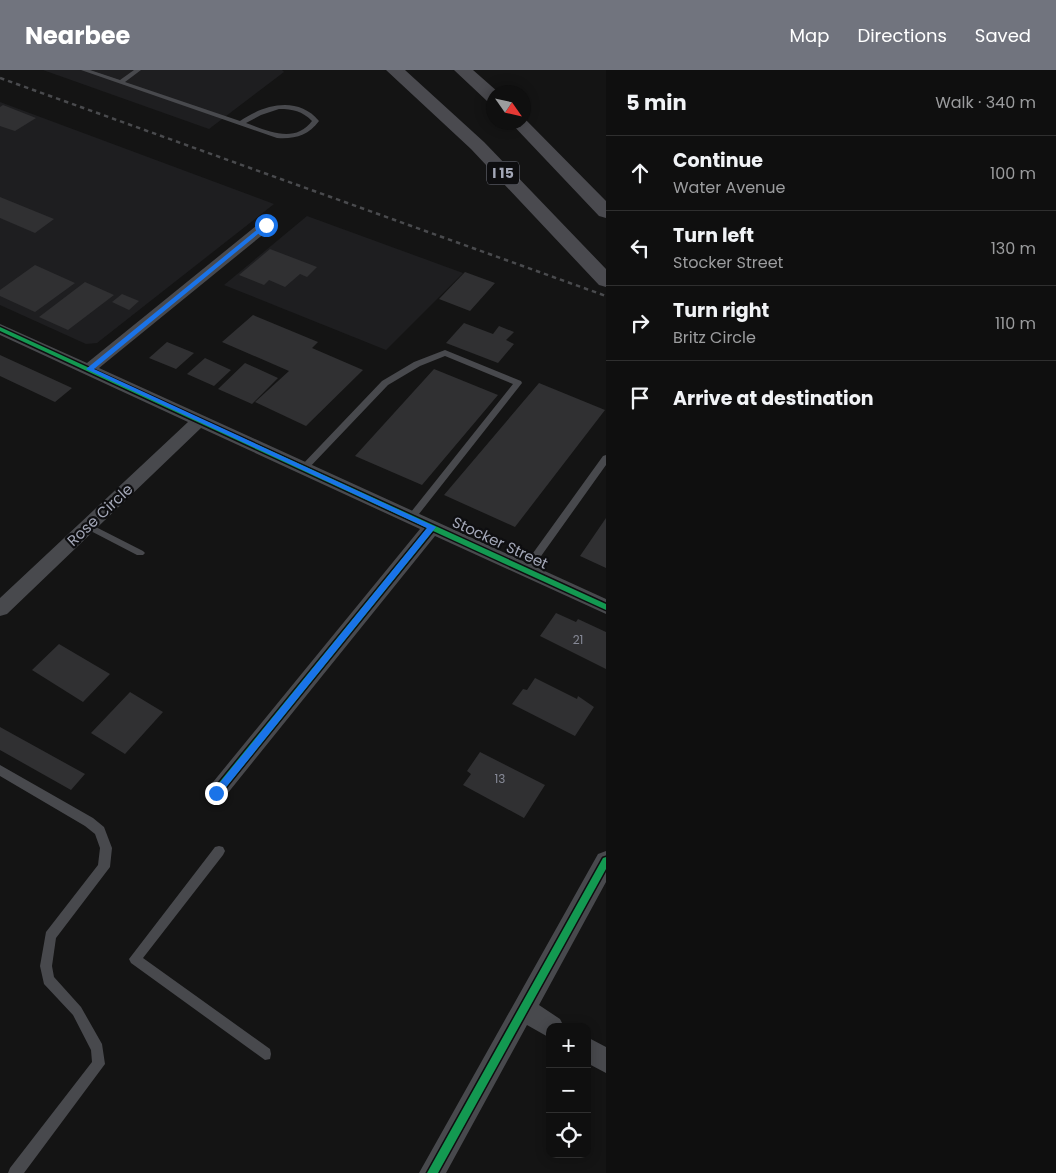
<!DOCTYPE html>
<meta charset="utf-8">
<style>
:root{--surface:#0f0f0f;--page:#1d1d1d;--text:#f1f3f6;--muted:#9b9c9e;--line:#2f2f2f;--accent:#71747e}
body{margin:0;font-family:Poppins,sans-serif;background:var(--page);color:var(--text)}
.controls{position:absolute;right:15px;bottom:15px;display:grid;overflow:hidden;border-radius:10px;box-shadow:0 2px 12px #0003}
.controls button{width:45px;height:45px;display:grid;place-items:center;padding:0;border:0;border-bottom:1px solid var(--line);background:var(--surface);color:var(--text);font:25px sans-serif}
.compass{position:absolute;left:486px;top:15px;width:45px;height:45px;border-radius:50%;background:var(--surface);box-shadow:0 2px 12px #0003;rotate:124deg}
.stop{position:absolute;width:15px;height:15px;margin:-11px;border:4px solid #1a73e8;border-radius:50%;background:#fff}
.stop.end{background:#1a73e8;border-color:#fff;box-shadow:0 1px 5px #0008}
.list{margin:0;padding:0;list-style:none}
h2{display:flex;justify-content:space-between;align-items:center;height:65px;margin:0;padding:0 20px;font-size:21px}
h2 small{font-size:16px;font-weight:400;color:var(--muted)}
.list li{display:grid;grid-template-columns:32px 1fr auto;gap:15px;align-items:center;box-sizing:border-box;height:75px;padding:0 20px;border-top:1px solid var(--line)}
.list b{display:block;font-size:19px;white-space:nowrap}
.list p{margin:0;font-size:16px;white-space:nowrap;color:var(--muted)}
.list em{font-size:16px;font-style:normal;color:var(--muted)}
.icon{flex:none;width:28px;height:28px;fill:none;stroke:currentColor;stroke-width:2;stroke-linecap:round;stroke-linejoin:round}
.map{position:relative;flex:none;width:606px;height:1103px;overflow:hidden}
header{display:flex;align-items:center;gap:30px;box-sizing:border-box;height:70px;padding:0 25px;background:var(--accent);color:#fff}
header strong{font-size:24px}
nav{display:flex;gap:28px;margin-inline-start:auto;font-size:18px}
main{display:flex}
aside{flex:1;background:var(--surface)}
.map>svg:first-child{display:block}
.built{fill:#1e1e20}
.building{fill:#303032}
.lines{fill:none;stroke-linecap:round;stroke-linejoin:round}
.lane{fill:#48494d;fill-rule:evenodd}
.street{fill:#48494d;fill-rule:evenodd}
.highway{fill:#4a4a4f;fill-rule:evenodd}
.rail{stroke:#494a4d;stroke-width:2.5;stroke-dasharray:4.5 4;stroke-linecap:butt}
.cycleway-casing{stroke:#0e0e10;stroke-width:3}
.cycleway{fill:#139951;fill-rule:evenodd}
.route{fill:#1a73e8}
.labels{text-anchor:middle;stroke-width:4.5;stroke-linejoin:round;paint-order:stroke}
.number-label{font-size:12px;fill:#868996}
.shield{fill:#0e0e10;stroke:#767985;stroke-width:1}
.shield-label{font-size:14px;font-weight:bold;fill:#a3a7b7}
.street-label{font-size:15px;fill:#a3a7b7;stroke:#0e0e10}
</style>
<header>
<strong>Nearbee</strong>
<nav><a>Map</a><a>Directions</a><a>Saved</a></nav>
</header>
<main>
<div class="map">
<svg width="606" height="1103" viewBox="0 0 606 1103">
<rect width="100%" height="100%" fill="#141414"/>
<path class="built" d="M43,0H282L284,2L209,59Z
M0,32L274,134L97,273L86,274L0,235Z
M307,146L463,203L386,280L224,215Z"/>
<path class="building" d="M3,35L36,48L15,61L0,56V37Z
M0,127L54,149L35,163L0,148Z
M270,179L317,197L307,207L300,204L285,217L269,210L264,215L239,205Z
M35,195L75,213L35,242L0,226V220Z
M465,202L495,213L470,241L439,229Z
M85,212L114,225L68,260L39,247Z
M122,224L139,231L129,240L112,232Z
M253,245L318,272L312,278L363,300L306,356L255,332L289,301L222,272Z
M464,253L493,264L499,256L514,262L506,270L514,274L498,293L446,273Z
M167,272L194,283L176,299L149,288Z
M0,285L72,318L55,332L0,306Z
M205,288L231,300L214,316L187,304Z
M245,293L278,308L252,334L218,319Z
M434,299L498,325L422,415L355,386Z
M539,313L605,340L515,457L444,425Z
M606,448V498L580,486Z
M556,543L576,552L578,549L606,562V599L540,566Z
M59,574L110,604L83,632L32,600Z
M535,608L577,629L578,626L594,637L575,666L512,634L523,619L527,620Z
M130,622L163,642L125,684L91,663Z
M0,657L85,704L71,720L0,680Z
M480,682L545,715L524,748L463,715L471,704L467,701Z"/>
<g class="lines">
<path class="lane" d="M81,0H90L120,10L134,0H141L125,12L240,51C265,34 298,26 319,51C308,66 295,69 277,68ZM279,39C293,39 302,41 312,51C295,74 268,61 246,53L261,45Z
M445,280L521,311L522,313L415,449H409L407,447L513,314L445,286L420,296L388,315L307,400H301L300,398L301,396L382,311L414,292Z
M606,385V395L529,503H523L521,500L523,497L603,386Z
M88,453L143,481L145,483L143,485H137L85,458L83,456Z
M0,695L93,748L104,757L112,778L110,797L56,868L52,896L54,907L81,937L102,974L105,994L24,1103H8L10,1098L92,992L91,980L73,945L44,914L40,896L46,862L98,795L100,778L95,764L85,756L0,706Z
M219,776L223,777L225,781L223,785L143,888L270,979L271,984L270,989L265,990L131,893L129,889L215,777Z"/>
<path class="street" d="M266,151L271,152L273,155L271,158L99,298L606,529V544L435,466L223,729L216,732L209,729L206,723L209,717L420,459L201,358L7,544L0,546V528L188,352L0,265V254L87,293L261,152Z
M606,781V812L539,935L560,949L564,957H550V968L527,955L446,1103H419L598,784Z
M587,967L606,977V1003L587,993Z"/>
<path class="highway" d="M386,0H405L484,72L606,199V217L599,215L471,79Z
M454,0H473L498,22H493V32L487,31Z
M524,48L606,131V148L599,146L510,52H524Z"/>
<path class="rail" d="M0,8L606,226"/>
<defs>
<path id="cycleway" d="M0,257L606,534V540L433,461L219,726L216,727L213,726L212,723L213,720L427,458L0,261Z
M606,787V799L438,1103H427L603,788Z"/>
</defs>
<use href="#cycleway" class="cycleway-casing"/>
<use href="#cycleway" class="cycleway"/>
</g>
<path class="route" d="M264,154L269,155L94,299L436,457L219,726L216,727L212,723L213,721L427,458L86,299Z"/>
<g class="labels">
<g class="number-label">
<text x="578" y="574">21</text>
<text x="500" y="713">13</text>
</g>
<rect class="shield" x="487" y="91.5" width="32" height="23" rx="4"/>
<g class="shield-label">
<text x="503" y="108">I 15</text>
</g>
<g class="street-label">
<text transform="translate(100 445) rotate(-43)" y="5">Rose Circle</text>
<text transform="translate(500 473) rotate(25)" y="5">Stocker Street</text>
</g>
</g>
</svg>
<div class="controls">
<button>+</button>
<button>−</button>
<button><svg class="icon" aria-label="locate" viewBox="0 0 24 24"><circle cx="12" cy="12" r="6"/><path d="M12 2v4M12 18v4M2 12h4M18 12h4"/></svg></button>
</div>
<svg class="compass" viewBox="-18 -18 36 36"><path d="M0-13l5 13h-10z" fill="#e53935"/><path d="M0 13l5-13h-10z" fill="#9b9c9e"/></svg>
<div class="stop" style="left:266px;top:155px"></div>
<div class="stop end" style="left:216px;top:723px"></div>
</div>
<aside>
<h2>5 min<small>Walk · 340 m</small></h2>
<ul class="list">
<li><svg class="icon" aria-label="ahead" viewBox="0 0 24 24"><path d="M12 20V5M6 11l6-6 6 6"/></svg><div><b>Continue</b><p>Water Avenue</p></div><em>100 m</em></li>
<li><svg class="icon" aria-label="left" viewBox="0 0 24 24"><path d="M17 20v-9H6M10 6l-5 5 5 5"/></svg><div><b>Turn left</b><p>Stocker Street</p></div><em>130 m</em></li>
<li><svg class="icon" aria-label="right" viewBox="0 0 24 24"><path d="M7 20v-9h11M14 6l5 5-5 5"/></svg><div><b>Turn right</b><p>Britz Circle</p></div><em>110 m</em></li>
<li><svg class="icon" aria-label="arrive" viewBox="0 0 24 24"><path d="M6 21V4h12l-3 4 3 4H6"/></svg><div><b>Arrive at destination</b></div></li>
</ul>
</aside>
</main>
